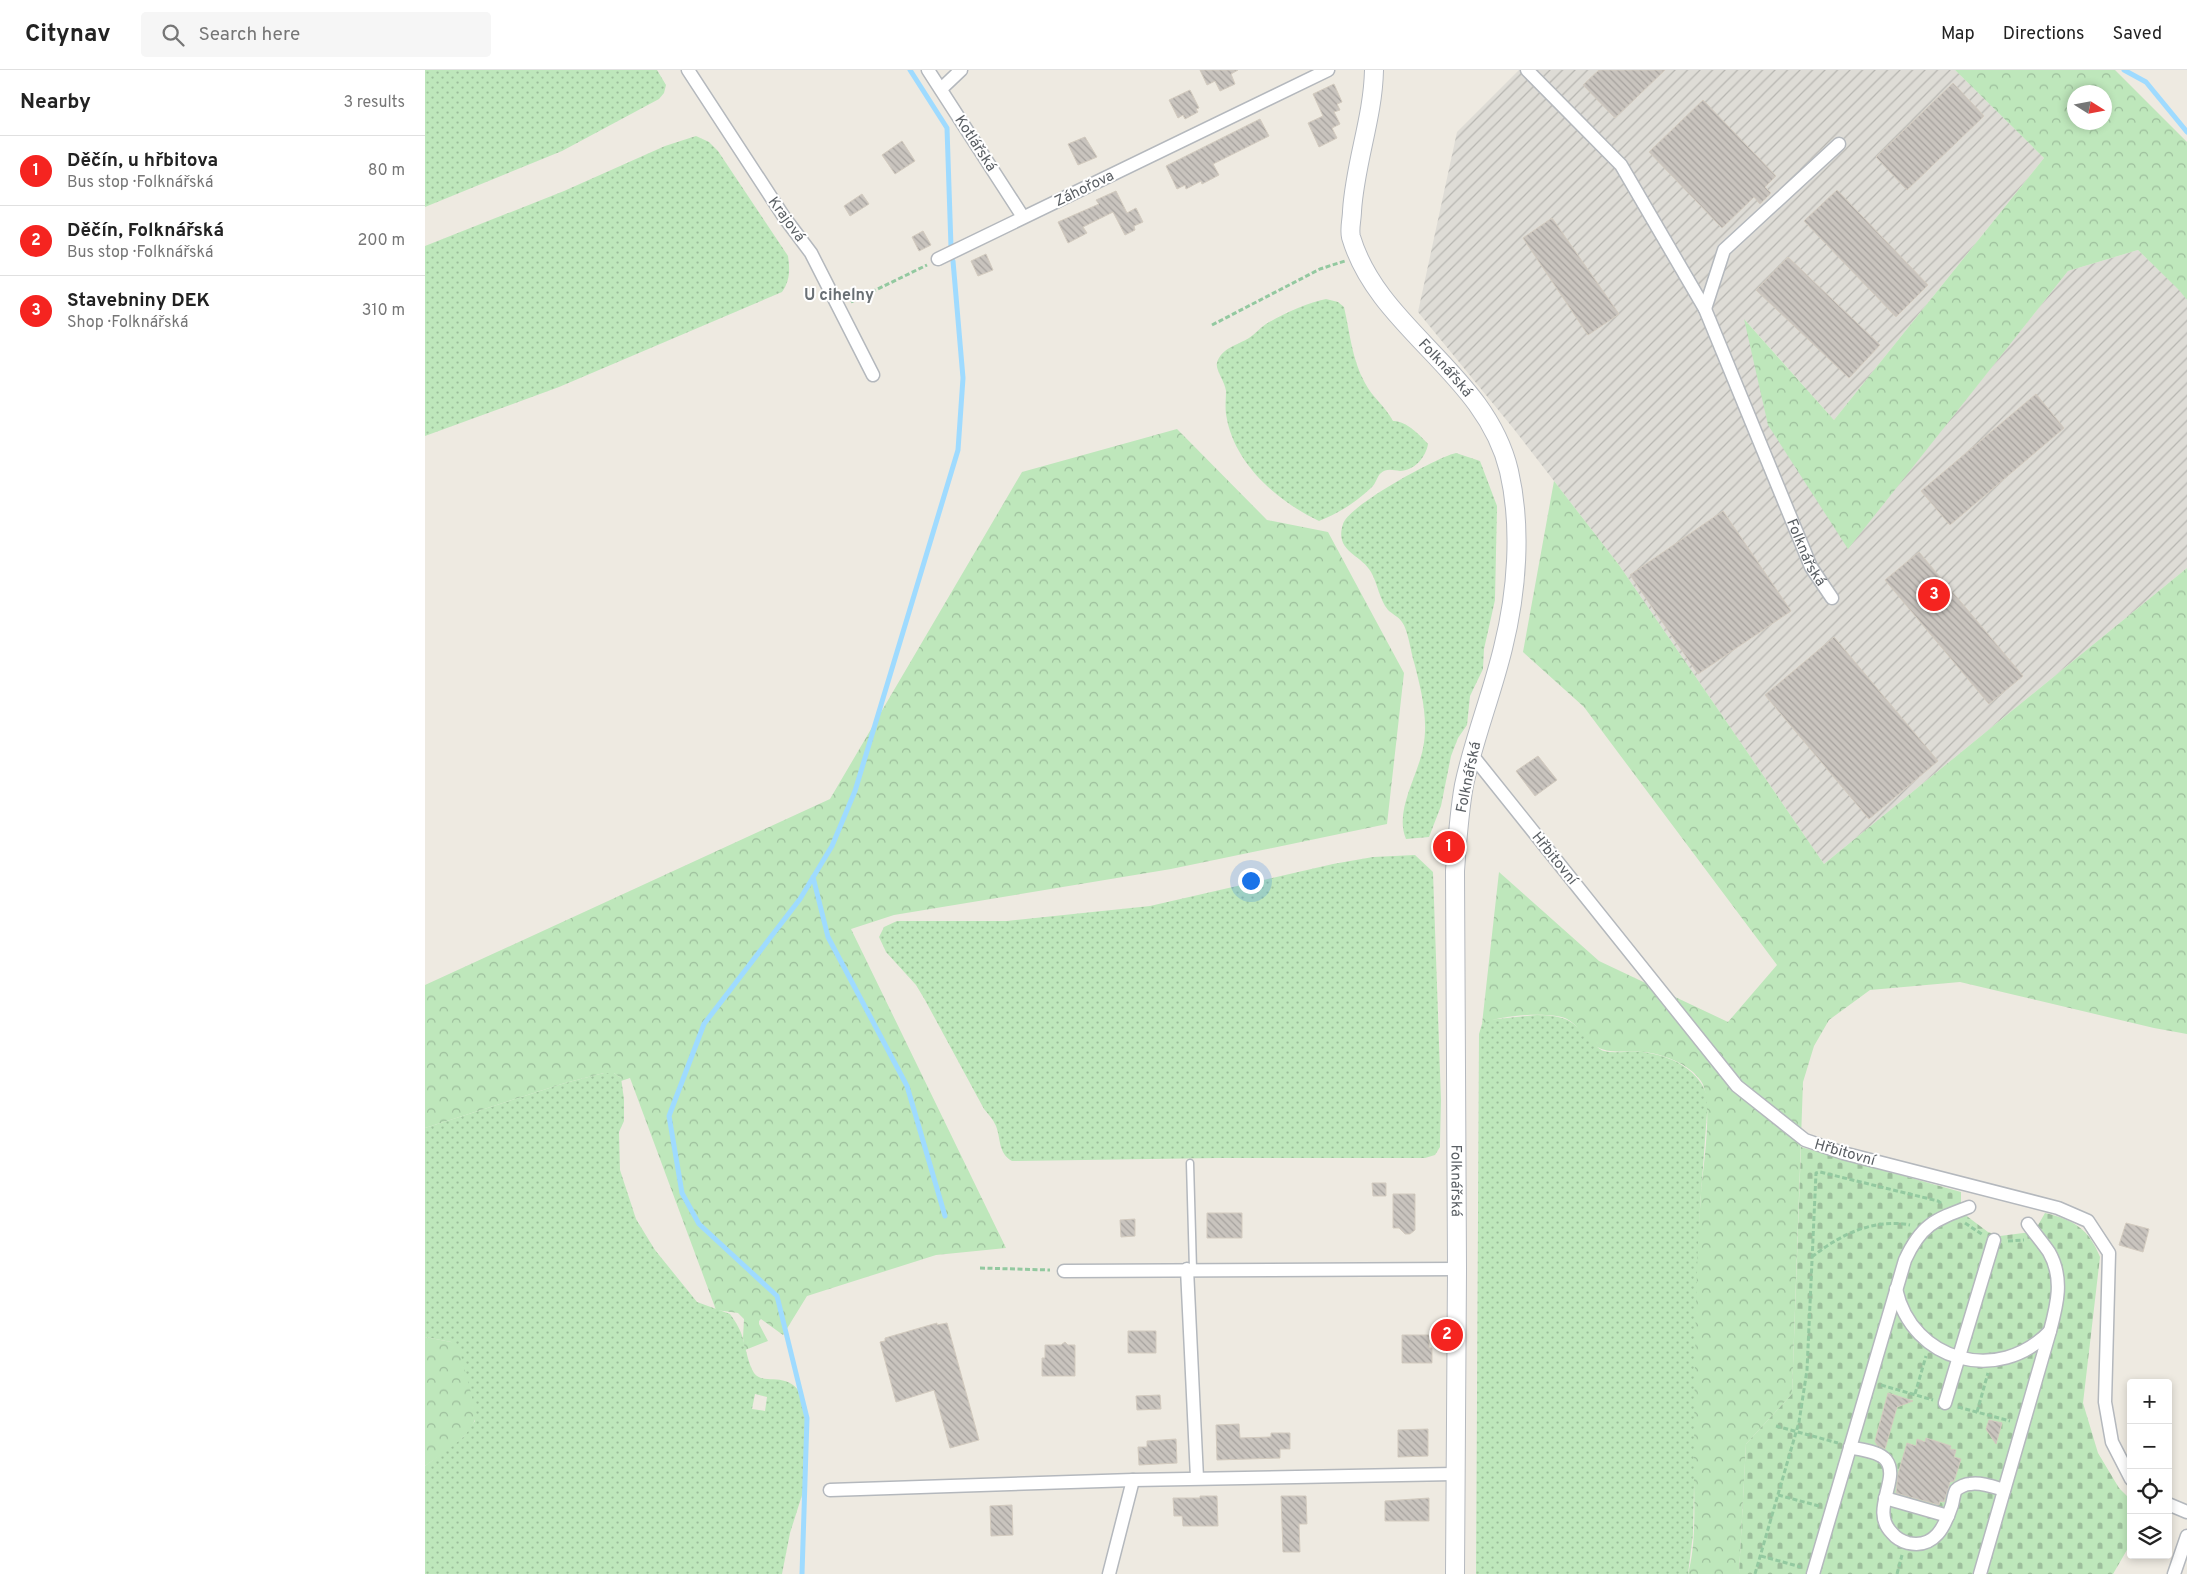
<!DOCTYPE html>
<meta charset="utf-8">
<style>
:root{--surface:#fff;--page:#f6f6f6;--text:#222;--muted:#767676;--line:#e0e0e0;--accent:#f52420}
body{margin:0;font-family:Overpass,sans-serif;background:var(--page);color:var(--text)}
.controls{position:absolute;right:15px;bottom:15px;display:grid;overflow:hidden;border-radius:5px;box-shadow:0 2px 8px #0003}
.controls button{width:45px;height:45px;display:grid;place-items:center;padding:0;border:0;border-bottom:1px solid var(--line);background:var(--surface);color:var(--text);font:25px sans-serif}
.compass{position:absolute;left:1642px;top:15px;width:45px;height:45px;border-radius:50%;background:var(--surface);box-shadow:0 2px 8px #0003;rotate:101deg}
.you{position:absolute;left:825px;top:810px;width:18px;height:18px;margin:-12px;border:4px solid #fff;border-radius:50%;background:#1a73e8;box-shadow:0 0 0 8px #1a73e833}
.badge{display:grid;place-items:center;width:32px;height:32px;border-radius:50%;background:var(--accent);color:#fff;font-size:16px;font-weight:700}
.pin{position:absolute;translate:-50% -50%;border:2px solid #fff;box-shadow:0 1px 5px #0006}
.list{margin:0;padding:0;list-style:none}
h2{display:flex;justify-content:space-between;align-items:center;height:65px;margin:0;padding:0 20px;font-size:21px}
h2 small{font-size:16px;font-weight:400;color:var(--muted)}
.list li{display:grid;grid-template-columns:32px 1fr auto;gap:15px;align-items:center;box-sizing:border-box;height:70px;padding:0 20px;border-top:1px solid var(--line)}
.list b{display:block;font-size:19px;white-space:nowrap}
.list p{margin:0;font-size:16px;white-space:nowrap;color:var(--muted)}
.list em{font-size:16px;font-style:normal;color:var(--muted)}
.icon{flex:none;width:28px;height:28px;fill:none;stroke:currentColor;stroke-width:2;stroke-linecap:round;stroke-linejoin:round}
.map{position:relative;flex:none;width:1762px;height:1504px;overflow:hidden}
header{display:flex;align-items:center;gap:30px;box-sizing:border-box;height:70px;padding:0 25px;background:var(--surface);border-bottom:1px solid var(--line)}
header strong{font-size:24px}
nav{display:flex;gap:28px;margin-inline-start:auto;font-size:18px}
.search{width:350px;height:45px;background:var(--page);display:flex;align-items:center;gap:12px;box-sizing:border-box;padding:0 18px;border-radius:5px;color:var(--muted);font-size:19px}
main{display:flex}
aside{flex:1;background:var(--surface)}
.map>svg:first-child{display:block}
.industrial{fill:url(#industrial-furrows)}
.grass{fill:url(#grass-dots);fill-rule:evenodd}
.forest{fill:url(#forest-crowns);fill-rule:evenodd}
.cemetery{fill:url(#cemetery-stones)}
.lines{fill:none;stroke-linecap:round;stroke-linejoin:round}
.stream{stroke:#9fdbff;stroke-width:5}
.building{fill:url(#building-back-hatch);stroke:#d3cbbf}
.lane-casing{stroke:#b4b8bd;stroke-width:9}
.street-casing{stroke:#b4b8bd;stroke-width:15}
.secondary-casing{stroke:#b5b9bf;stroke-width:20}
.path{stroke:#93c9a0;stroke-width:3;stroke-dasharray:5 2.5;stroke-linecap:butt}
.lane{stroke:#fff;stroke-width:6}
.street{stroke:#fff;stroke-width:12}
.secondary{stroke:#fff;stroke-width:18}
.labels{text-anchor:middle;stroke-width:4;stroke-linejoin:round;paint-order:stroke}
.street-label{font-size:15px;fill:#595e63;stroke:#fff}
.neighbourhood-label{font-size:16px;font-weight:bold;fill:#6a7075;stroke:#fff}
</style>
<header>
<strong>Citynav</strong>
<div class="search"><svg class="icon" aria-label="search" viewBox="0 0 24 24"><circle cx="10" cy="10" r="6"/><path d="M15 15l6 6"/></svg>Search here</div>
<nav><a>Map</a><a>Directions</a><a>Saved</a></nav>
</header>
<main>
<aside>
<h2>Nearby<small>3 results</small></h2>
<ul class="list">
<li><span class="badge">1</span><div><b>Děčín, u hřbitova</b><p>Bus stop · Folknářská</p></div><em>80 m</em></li>
<li><span class="badge">2</span><div><b>Děčín, Folknářská</b><p>Bus stop · Folknářská</p></div><em>200 m</em></li>
<li><span class="badge">3</span><div><b>Stavebniny DEK</b><p>Shop · Folknářská</p></div><em>310 m</em></li>
</ul>
</aside>
<div class="map">
<svg width="1762" height="1504" viewBox="0 0 1762 1504">
<defs>
<pattern id="industrial-furrows" width="10" height="10" patternUnits="userSpaceOnUse" patternTransform="scale(1.25)"><rect width="10" height="10" fill="#dedcd6"/><path d="M-1 1l2-2M0 10L10 0M9 11l2-2" fill="none" stroke="#b7b6b1"/></pattern>
<pattern id="grass-dots" width="8" height="8" patternUnits="userSpaceOnUse" patternTransform="scale(1.25)"><rect width="8" height="8" fill="#bee7bb"/><path d="M2 2h.1M6 6h.1" fill="none" stroke="#9dbe9c" stroke-width="1.8" stroke-linecap="round"/></pattern>
<pattern id="forest-crowns" width="20" height="18" patternUnits="userSpaceOnUse" patternTransform="scale(1.25)"><rect width="20" height="18" fill="#bee7bb"/><path d="M2 6a3 3 0 1 1 6 0M12 15a3 3 0 1 1 6 0" fill="none" stroke="#9dbe9c"/></pattern>
<pattern id="cemetery-stones" width="16" height="16" patternUnits="userSpaceOnUse" patternTransform="scale(1.25)"><rect width="16" height="16" fill="#bee7bb"/><path d="M2 7V4a2 2 0 0 1 4 0v3zM10 15v-3a2 2 0 0 1 4 0v3z" fill="#9dbe9c"/></pattern>
<pattern id="building-back-hatch" width="6" height="6" patternUnits="userSpaceOnUse" patternTransform="scale(1.25)"><rect width="6" height="6" fill="#c9c4be"/><path d="M-1 5l2 2M0 0l6 6M5-1l2 2" fill="none" stroke="#a6a29e"/></pattern>
</defs>
<rect width="100%" height="100%" fill="#eeeae1"/>
<path class="industrial" d="M1094,0H1530L1619,88L1409,350L1320,250L1423,478L1643,201L1713,180L1755,220L1762,230V498L1399,794L1194,495L1088,358L993,242L1032,62Z"/>
<path class="grass" d="M0,0H232L241,15L239,23L234,29L137,81L0,137Z
M271,66L284,72L293,81L363,186C365,200 365,211 357,222L134,317L0,366V176L139,121L240,76Z
M901,229L913,232L919,237C925,263 927,290 940,313C947,327 961,337 968,351C980,350 995,365 1003,374C1001,387 989,401 975,401C968,400 961,398 956,403C952,406 951,414 946,418C930,433 914,443 894,451C852,431 808,393 801,344C800,336 801,328 801,321C800,312 790,299 792,293C796,278 813,275 824,268C830,264 835,258 841,254C856,245 884,232 901,229Z
M1031,383L1055,391L1072,436L1070,530L1059,579L1058,599L1045,626L1042,655L1033,668L1026,686L1016,736L1004,767L981,769C969,741 993,706 998,678C1004,650 996,619 989,592C986,582 983,560 977,552C974,547 967,544 963,540C954,529 953,514 946,502C936,484 909,482 918,454C923,436 1012,387 1031,383Z
M990,785L1008,802L1016,1030L1015,1072V1077L1010,1085L1000,1088H794L587,1091C573,1083 576,1069 571,1056C568,1049 563,1044 559,1039L500,930L491,915L461,882L454,867L459,857L472,851H582L725,836L908,794L948,787Z
M1112,945C1143,946 1146,950 1167,971C1171,975 1174,980 1179,981C1190,984 1205,980 1217,982C1245,985 1277,1000 1283,1030L1275,1137L1268,1464L1263,1504H1051L1054,964L1057,954L1063,950Z
M179,1003H189L196,1008L199,1029V1051L194,1062L195,1100L211,1149L230,1180L272,1232L305,1244C310,1251 316,1260 318,1269C321,1279 323,1293 329,1303C339,1318 370,1294 382,1339L378,1422L365,1463L357,1504H0V1396L38,1367L50,1351L26,1272L0,1267V1058L140,1013ZM330,1324L342,1327L340,1341L327,1339Z"/>
<path class="forest" d="M1530,0H1690L1762,72V230L1754,220L1713,180L1643,201L1423,479L1343,355L1319,249L1409,350L1619,88ZM1680,22V52H1650V22Z
M752,359L842,450L903,462L979,603L962,754L746,799L469,845L426,859L581,1178L511,1185L382,1226L358,1265L336,1249L334,1251V1254L343,1271L320,1280L318,1268L319,1249L313,1243L291,1240L205,1008L196,1011V1008L189,1003H179L140,1013L0,1058V915L405,729L597,402Z
M1129,411L1194,495L1399,794L1762,498V964L1729,958L1535,912L1445,920L1404,950L1389,976L1378,1012L1367,1324L1321,1374L1314,1504H1263C1273,1468 1268,1421 1269,1383C1270,1297 1270,1209 1276,1123C1278,1098 1289,1030 1276,1011C1265,994 1236,983 1217,982C1200,980 1183,985 1169,975C1160,967 1153,955 1142,949C1127,941 1072,945 1057,954L1074,802L1174,891L1303,952L1352,895L1159,637L1098,582Z
M0,1267L26,1272L34,1278C37,1292 52,1338 50,1349C46,1366 14,1386 0,1396Z"/>
<path class="cemetery" d="M1376,1077L1536,1122V1136L1539,1144L1563,1162L1575,1166L1606,1162L1612,1157L1620,1143C1649,1150 1664,1159 1675,1187L1658,1333L1673,1383L1694,1418L1706,1430V1473L1688,1504H1314L1321,1374L1367,1324Z"/>
<g class="lines">
<path class="stream" d="M485,0L522,58L526,177
M1699,0L1721,12L1762,62
M388,807L403,867L482,1016L520,1146
M377,1504L382,1348L352,1226L274,1154L257,1123L244,1046L279,954L375,829L407,776L430,721L533,380L538,308L528,191"/>
</g>
<path class="building" d="M775,0H813L806,4L810,14L795,21L790,11L782,15Z
M1174,0H1240L1190,48L1158,15Z
M1528,13L1559,46L1482,120L1451,87Z
M909,14L917,32L912,34L915,40L909,42L915,54L907,58L912,68L894,77L883,53L898,46L888,24Z
M765,20L774,38L771,39L773,42L760,49L758,45L753,48L744,30Z
M1278,30L1351,106L1340,117L1346,123L1335,134L1329,127L1297,158L1224,82Z
M835,49L844,66L788,94L794,105L777,114L776,111L761,119L760,115L752,119L741,96Z
M660,67L672,87L653,95L643,74Z
M477,71L490,91L470,104L457,85Z
M1412,120L1503,215L1471,247L1379,151Z
M691,121L702,143L711,138L718,152L709,156L710,160L700,165L688,142L658,157L662,163L643,173L633,152L674,134L671,130Z
M437,124L444,134L425,146L419,136Z
M1127,148L1194,244L1163,265L1098,168Z
M498,161L506,175L494,181L487,167Z
M561,184L568,200L553,206L546,191Z
M1363,187L1455,275L1424,308L1331,220Z
M1611,324L1639,358L1525,455L1496,421Z
M1298,441L1366,541L1273,604L1205,505Z
M1494,482L1598,606L1564,634L1460,510Z
M1409,567L1513,691L1444,749L1340,625Z
M1113,686L1132,710L1110,726L1091,701Z
M947,1113H961V1126H948Z
M968,1124H990V1160L985,1164H980L974,1158H968Z
M782,1143H817V1168H782Z
M710,1149V1166L696,1167L695,1150Z
M1701,1153L1724,1159L1718,1182L1694,1175Z
M512,1253V1255L522,1253L554,1370L525,1378L509,1320L471,1332L455,1272L460,1271V1268Z
M703,1261H731V1283H703Z
M977,1265H1004V1278H1007V1293H977Z
M640,1272L643,1275H650V1306H617V1288H620V1275H636Z
M1463,1323L1488,1331L1472,1337L1460,1379L1452,1375L1450,1371Z
M735,1325L736,1339L712,1340L711,1326Z
M1564,1350L1577,1353L1571,1374L1561,1359Z
M814,1354L815,1368L846,1367V1363H865V1379H855V1388L792,1390L791,1355Z
M1003,1359V1386L973,1387V1360Z
M1501,1368L1526,1376L1525,1379L1531,1380L1529,1387L1536,1389L1529,1411L1525,1412L1519,1432L1515,1431L1514,1435L1471,1423L1473,1404L1482,1373L1491,1376L1492,1369L1500,1372Z
M751,1369L752,1393L714,1395L713,1377H722V1371Z
M775,1426H792L793,1456H758L757,1446H749L748,1428H775Z
M856,1426H881L882,1454H874L875,1482H858Z
M1004,1428V1451H960V1431Z
M587,1435L588,1465L566,1466L565,1436Z"/>
<g class="lines">
<defs>
<path id="lane" d="M765,1093L768,1199"/>
<g id="street">
<path d="M263,0L359,147L386,183L448,305"/>
<path d="M503,0L598,147"/>
<path id="s1" d="M1102,0L1196,95L1280,239L1386,497L1407,528"/>
<path d="M516,19L536,0"/>
<path d="M513,189L903,0"/>
<path d="M1280,239L1299,180L1414,74"/>
<path d="M1047,685L1312,1016L1380,1070L1418,1083L1633,1138L1663,1151L1684,1183L1680,1332L1687,1372L1706,1409"/>
<path d="M762,1199L772,1408"/>
<path d="M639,1201L1032,1199"/>
<path d="M1471,1219C1487,1292 1574,1315 1625,1261"/>
<path d="M1520,1333L1569,1170"/>
<path d="M1425,1377C1435,1380 1454,1381 1461,1390C1476,1409 1444,1440 1467,1463C1471,1468 1476,1471 1483,1473C1510,1479 1520,1456 1527,1435C1528,1431 1529,1423 1531,1420C1534,1417 1541,1414 1545,1414C1556,1412 1569,1417 1579,1420"/>
<path d="M405,1420L708,1410L1029,1404"/>
<path d="M1460,1428L1523,1446"/>
<path d="M1743,1434L1762,1442"/>
<path d="M684,1504L708,1410"/>
<path d="M1388,1504L1480,1190C1496,1155 1509,1150 1544,1137"/>
<path d="M1555,1504L1625,1261C1632,1235 1639,1208 1624,1182C1618,1173 1610,1164 1603,1154"/>
<path d="M1749,1504L1762,1466"/>
</g>
<g id="secondary">
<path id="s2" d="M949,0C948,48 930,93 927,141C927,149 924,159 926,167C953,259 1061,303 1084,401C1097,457 1092,522 1078,578C1067,624 1049,668 1039,715C1034,743 1032,773 1030,801L1032,1199L1030,1504"/>
</g>
</defs>
<use href="#lane" class="lane-casing"/>
<use href="#street" class="street-casing"/>
<use href="#secondary" class="secondary-casing"/>
<path class="path" d="M426,232L502,195
M787,255L895,199L920,191
M1540,1153L1558,1165
M1583,1171L1599,1170
M1387,1187C1414,1165 1449,1148 1485,1155
M555,1198L625,1200
M1456,1315L1508,1330
M1490,1324L1501,1286
M1533,1337L1585,1351
M1552,1342L1563,1303
M1351,1356L1413,1373
M1353,1425L1394,1436
M1336,1486L1376,1497
M1330,1504L1374,1352L1382,1300L1391,1103L1395,1102L1513,1131L1517,1134
M1472,1504L1477,1485"/>
<use href="#lane" class="lane"/>
<use href="#street" class="street"/>
<use href="#secondary" class="secondary"/>
</g>
<g class="labels">
<g class="street-label">
<text transform="translate(551 73) rotate(57)" y="5">Kotlářská</text>
<text transform="translate(659 118) rotate(-26)" y="5">Záhořova</text>
<text transform="translate(362 149) rotate(54)" y="5">Krajová</text>
<text dy="5" stroke="none"><textPath href="#s2" startOffset="332">Folknářská</textPath></text>
<text dy="5" stroke="none"><textPath href="#s1" startOffset="564">Folknářská</textPath></text>
<text transform="translate(1043 707) rotate(-78)" y="5">Folknářská</text>
<text transform="translate(1130 788) rotate(51)" y="5">Hřbitovní</text>
<text transform="translate(1420 1082) rotate(16)" y="5">Hřbitovní</text>
<text dy="5" stroke="none"><textPath href="#s2" startOffset="1172">Folknářská</textPath></text>
</g>
<g class="neighbourhood-label">
<text x="414" y="230">U cihelny</text>
</g>
</g>
</svg>
<div class="controls">
<button>+</button>
<button>−</button>
<button><svg class="icon" aria-label="locate" viewBox="0 0 24 24"><circle cx="12" cy="12" r="6"/><path d="M12 2v4M12 18v4M2 12h4M18 12h4"/></svg></button>
<button><svg class="icon" aria-label="layers" viewBox="0 0 24 24"><path d="M12 4l9 5-9 5-9-5zM3 14l9 5 9-5"/></svg></button>
</div>
<svg class="compass" viewBox="-18 -18 36 36"><path d="M0-13l5 13h-10z" fill="#e53935"/><path d="M0 13l5-13h-10z" fill="#767676"/></svg>
<div class="you"></div>
<div class="pin badge" style="left:1024px;top:777px">1</div>
<div class="pin badge" style="left:1022px;top:1265px">2</div>
<div class="pin badge" style="left:1509px;top:525px">3</div>
</div>
</main>
